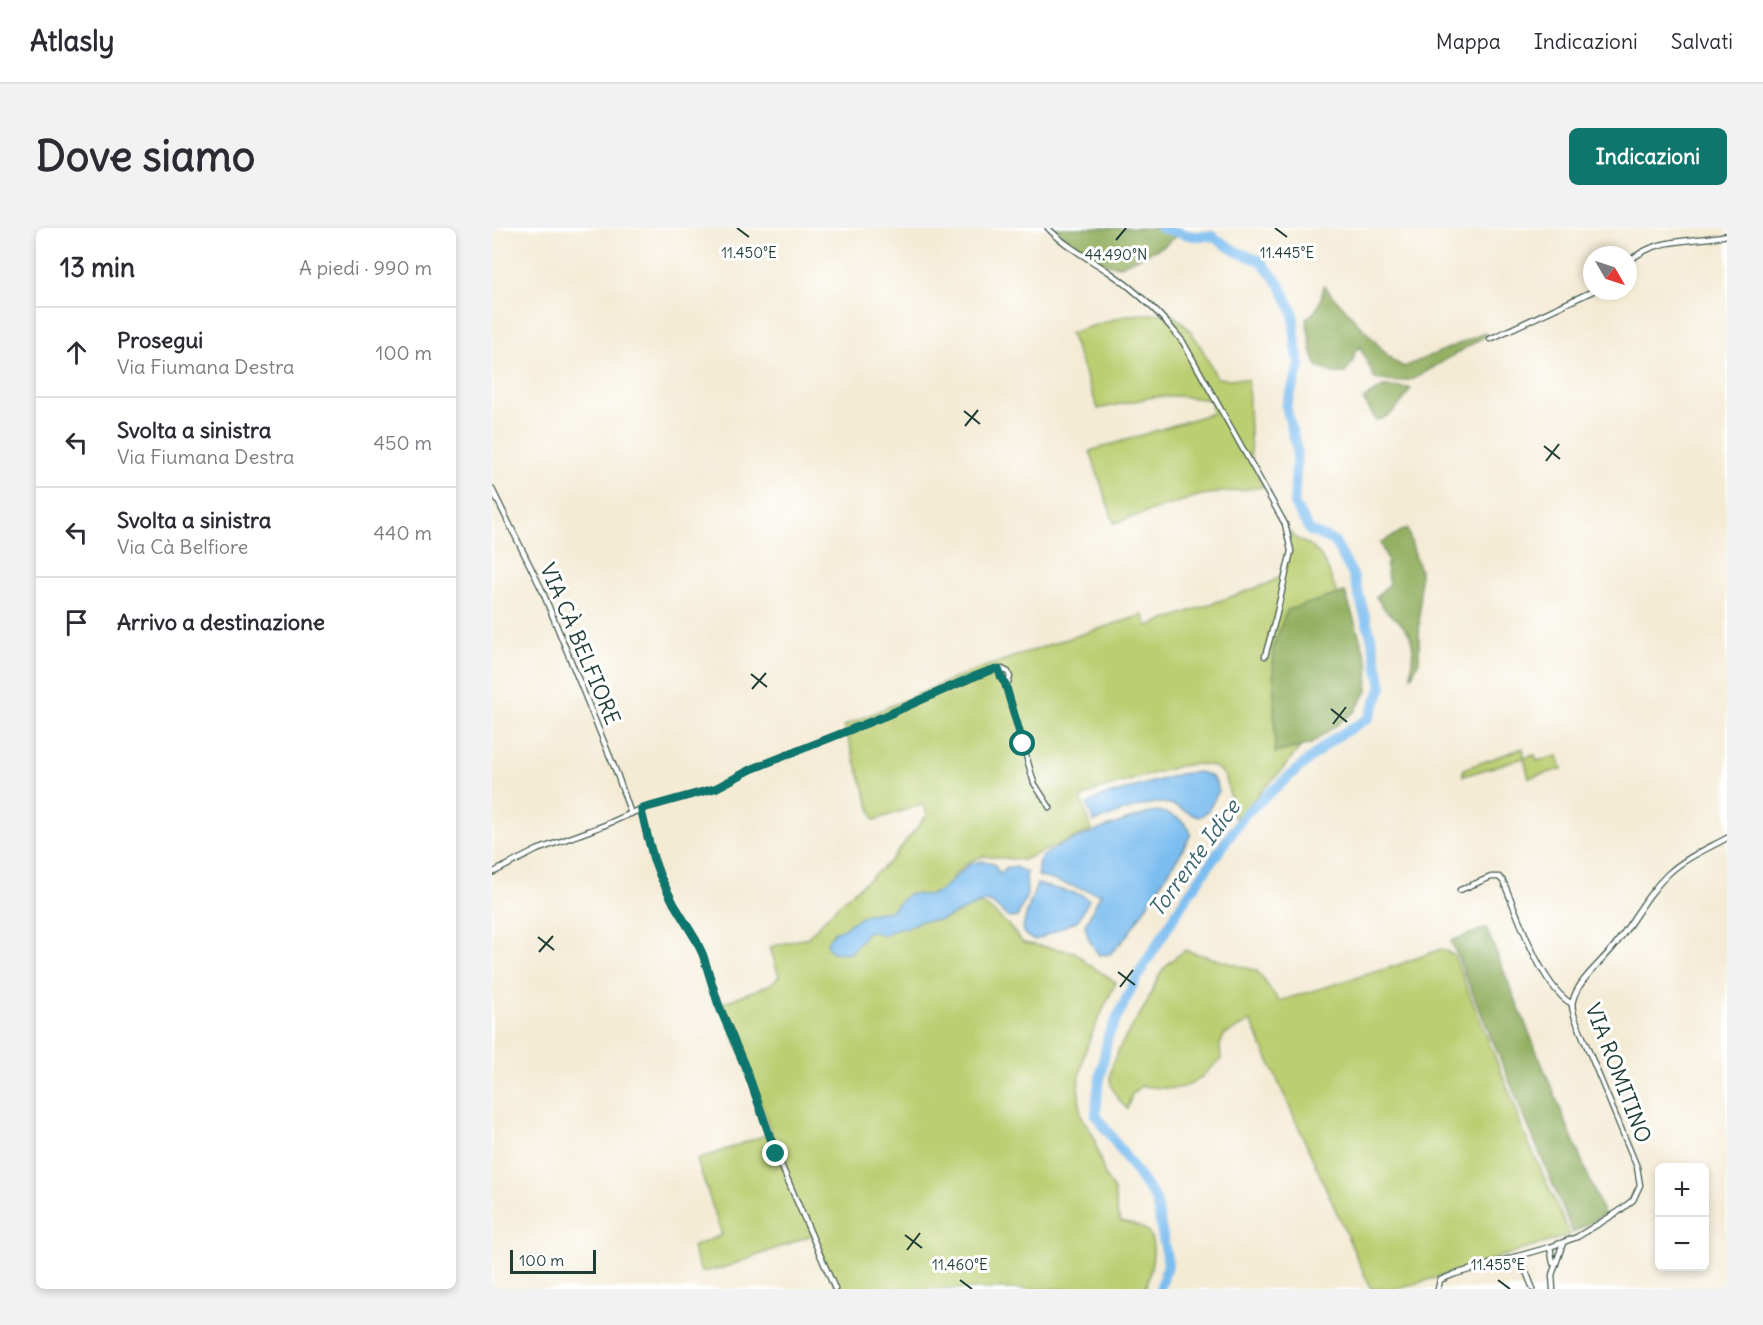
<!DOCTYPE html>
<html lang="it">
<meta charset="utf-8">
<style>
:root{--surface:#fff;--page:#f2f2f3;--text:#2b2b33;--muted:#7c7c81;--line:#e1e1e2;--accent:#0f766e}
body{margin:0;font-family:Delius,sans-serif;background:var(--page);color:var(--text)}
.controls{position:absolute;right:18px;bottom:18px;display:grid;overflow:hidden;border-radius:9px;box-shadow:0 3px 9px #0003}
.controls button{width:54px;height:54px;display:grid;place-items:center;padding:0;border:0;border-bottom:2px solid var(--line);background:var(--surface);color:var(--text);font:30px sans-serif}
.compass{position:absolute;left:1091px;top:18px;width:54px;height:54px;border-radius:50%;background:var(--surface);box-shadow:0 3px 9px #0003;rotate:129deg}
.scale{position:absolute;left:18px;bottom:15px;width:86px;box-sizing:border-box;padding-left:6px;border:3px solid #1f3d34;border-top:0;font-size:16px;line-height:21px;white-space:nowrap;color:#1f3d34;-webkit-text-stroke:4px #fff;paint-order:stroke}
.stop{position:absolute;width:18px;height:18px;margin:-14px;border:4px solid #0f766e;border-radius:50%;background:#fff}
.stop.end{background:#0f766e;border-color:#fff;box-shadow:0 2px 6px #0008}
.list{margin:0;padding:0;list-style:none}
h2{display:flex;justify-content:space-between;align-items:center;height:78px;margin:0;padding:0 24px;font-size:26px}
h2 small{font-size:20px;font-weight:400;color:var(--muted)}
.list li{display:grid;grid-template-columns:39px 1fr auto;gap:18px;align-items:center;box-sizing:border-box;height:90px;padding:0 24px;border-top:2px solid var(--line)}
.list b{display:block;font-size:22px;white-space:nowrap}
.list p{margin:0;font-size:20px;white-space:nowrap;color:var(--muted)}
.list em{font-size:20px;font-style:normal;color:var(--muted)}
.icon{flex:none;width:33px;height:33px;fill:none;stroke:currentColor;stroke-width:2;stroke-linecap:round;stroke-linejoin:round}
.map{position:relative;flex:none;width:1235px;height:1061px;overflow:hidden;border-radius:9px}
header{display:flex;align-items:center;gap:36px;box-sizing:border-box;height:84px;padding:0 30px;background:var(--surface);border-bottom:2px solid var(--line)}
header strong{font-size:28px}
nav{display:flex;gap:33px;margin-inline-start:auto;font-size:21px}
.intro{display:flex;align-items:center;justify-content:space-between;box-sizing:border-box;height:144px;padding:0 36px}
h1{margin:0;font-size:42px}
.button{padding:15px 27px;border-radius:9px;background:var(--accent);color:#fff;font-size:21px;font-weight:700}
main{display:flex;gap:36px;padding:0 36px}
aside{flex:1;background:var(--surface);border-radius:9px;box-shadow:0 3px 9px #0003}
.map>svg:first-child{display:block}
.green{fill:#bbce71;stroke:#6d8652;stroke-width:1.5}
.forest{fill:#94b163;stroke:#5a774c;stroke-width:1.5}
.water{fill:#7bbdf0;stroke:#4d7d92;stroke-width:1.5}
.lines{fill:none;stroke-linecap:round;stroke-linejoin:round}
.river{stroke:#7bbdf0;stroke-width:10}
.minor-casing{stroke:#3f574c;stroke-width:7}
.minor{stroke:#fff;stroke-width:4.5}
.route{stroke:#0f766e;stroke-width:8}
.ticks{fill:none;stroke:#1f3d34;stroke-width:2}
.labels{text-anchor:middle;stroke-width:6;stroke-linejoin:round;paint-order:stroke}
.street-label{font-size:21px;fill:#1f3d34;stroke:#fff}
.water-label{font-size:22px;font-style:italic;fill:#3b636c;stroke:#fff}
.ticks-label{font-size:15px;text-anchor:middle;fill:#1f3d34;stroke:#fff;stroke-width:6;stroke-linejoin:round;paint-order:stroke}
</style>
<header>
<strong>Atlasly</strong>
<nav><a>Mappa</a><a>Indicazioni</a><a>Salvati</a></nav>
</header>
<div class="intro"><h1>Dove siamo</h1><a class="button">Indicazioni</a></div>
<main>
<aside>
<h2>13 min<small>A piedi · 990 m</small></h2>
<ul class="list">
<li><svg class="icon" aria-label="ahead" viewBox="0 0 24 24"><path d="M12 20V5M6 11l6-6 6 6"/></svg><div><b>Prosegui</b><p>Via Fiumana Destra</p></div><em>100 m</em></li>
<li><svg class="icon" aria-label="left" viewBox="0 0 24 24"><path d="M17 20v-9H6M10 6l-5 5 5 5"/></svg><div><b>Svolta a sinistra</b><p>Via Fiumana Destra</p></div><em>450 m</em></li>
<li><svg class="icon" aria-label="left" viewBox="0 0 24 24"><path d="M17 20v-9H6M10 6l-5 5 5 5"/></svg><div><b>Svolta a sinistra</b><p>Via Cà Belfiore</p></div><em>440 m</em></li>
<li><svg class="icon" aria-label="arrive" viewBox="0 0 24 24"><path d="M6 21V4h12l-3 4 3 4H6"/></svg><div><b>Arrivo a destinazione</b></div></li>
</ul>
</aside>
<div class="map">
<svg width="1235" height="1061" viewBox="0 0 1235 1061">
<rect width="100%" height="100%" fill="#fff"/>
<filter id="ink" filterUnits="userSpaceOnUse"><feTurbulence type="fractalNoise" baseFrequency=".0167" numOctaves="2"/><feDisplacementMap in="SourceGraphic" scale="12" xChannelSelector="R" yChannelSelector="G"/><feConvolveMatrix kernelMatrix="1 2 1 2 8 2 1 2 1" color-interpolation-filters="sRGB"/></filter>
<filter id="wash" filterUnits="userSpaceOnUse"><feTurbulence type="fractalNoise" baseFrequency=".008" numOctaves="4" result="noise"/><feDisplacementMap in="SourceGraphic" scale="24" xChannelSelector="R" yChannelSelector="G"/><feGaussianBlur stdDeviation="1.35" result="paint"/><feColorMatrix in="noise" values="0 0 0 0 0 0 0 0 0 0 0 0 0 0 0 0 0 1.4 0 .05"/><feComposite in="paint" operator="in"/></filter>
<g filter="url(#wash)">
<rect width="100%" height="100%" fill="#f4ebd5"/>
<path class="green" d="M677,85C701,97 713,127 725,150L756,152L759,231L772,259L709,267L622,295L598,223L721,185L719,172L687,168L661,169L606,181L578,105L635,87Z
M795,301L805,311L819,318L828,327L836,341L846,369L810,517L789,543L743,591L734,550L728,542L717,537L703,536L687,538L605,562L589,570L600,602L531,632L491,628L477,634L460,649L466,664L497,680L516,697L531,715L583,724L596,736L624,754L599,807L592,827L586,858L589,887L601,907L613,948L622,962L625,985L629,994C635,996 642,996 648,999C671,1008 658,1045 653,1061H345L320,1007L231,1040L209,1044L200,1019L230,1007L205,932L276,906L285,921L262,855L228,776L279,756L287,748L278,719L316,709L347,676L397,634L435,587L432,576L382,592L352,498L478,444L562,415L651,387L656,398L775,356L788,349L795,326Z
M1031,520L1032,530L1043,527L1045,533L1066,528L1070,541L1037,550L1032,530L971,548V541Z
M949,721L962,727L1024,881L1029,898L1078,1007L907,1061H879L759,793L732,807L728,817L729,832C720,838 712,848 703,854C688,864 666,860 649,858L640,866L635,881C626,872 618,862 618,849C619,827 642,797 653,778C659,767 663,754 669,744C675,735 685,728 693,722L765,743L787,773L903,738Z"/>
<path class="forest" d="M561,0H675L686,7L672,18L628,38L620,37L608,34Z
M832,58L901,133L912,139L992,105L995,107L922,151L904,154L883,151L868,119L863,123L861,134L853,145H841L825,139L820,125L814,90C828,83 828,73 832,58Z
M891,159L919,160C912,173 899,191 884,192L871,171Z
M915,300L928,343L927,433L919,449L921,420L918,407L907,393L894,383L884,369L897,356L894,339L896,333L888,315Z
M853,364L877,438L875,463L863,483L819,516L783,525L781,419L795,382Z
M994,700L1112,987L1081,1005L959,713Z"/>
<path class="water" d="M703,544C718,545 723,549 727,563L715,584L707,589C698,587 690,580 681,577C661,569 622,587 602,594L595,576L606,570L688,546Z
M665,583C679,586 694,591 699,606L687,628L634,709L618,726L607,727L597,712L593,697L609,665L601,664L546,648C546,644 546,637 547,633C554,617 646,588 665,583Z
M490,633L501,635L508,646L515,639H523L534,644L535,667L525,689L517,690L500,675L494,673L449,692L428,693L413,701L408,699L393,707L376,703L359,725L340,724L335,718L336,712L343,703L352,701L360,694L375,686L398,683L416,666L438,667L448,663L478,636Z
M545,656L590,667L597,672L586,692L544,712C539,711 534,709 531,704C529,698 542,665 545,656Z"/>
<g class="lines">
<path class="river" d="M668,1061L676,1036L664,972L604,887L606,861L616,808L645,749L692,673L754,585L841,511L877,490L890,459L880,412L861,347L842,313L818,303L802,276L805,222L794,178L808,138L804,120L801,84L788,57L769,33L745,24L720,8H701L669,0"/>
</g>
</g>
<g filter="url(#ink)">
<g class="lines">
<defs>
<path id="minor" d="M556,0C573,18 596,30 617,44C645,63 670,87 691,114L793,296L799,323L784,389L773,428
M1136,34C1166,8 1199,15 1235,7
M998,111L1101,63
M0,261L50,362L125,546L139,586
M513,455L542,555L558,580
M149,581L155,608L168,648L182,676L204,712L211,727L227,776L256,846L284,925L343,1061
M0,645L45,622L113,597L149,581L224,560L260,541L393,488L493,444L503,441L507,443L511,453L516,454L518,449L516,444L510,441L507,443
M968,662L999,649H1007L1011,653C1026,686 1048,758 1080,776
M1058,1019L1061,1035
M1033,1041L1041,1061
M946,1061L948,1052L963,1046L1058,1019L1085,1009L1126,984L1141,972L1148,957L1145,939L1083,790C1081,783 1079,779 1081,772C1087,751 1110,734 1123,717C1141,694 1154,667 1176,646C1193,630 1215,621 1235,610
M1061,1061L1060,1047L1071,1015"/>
</defs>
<use href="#minor" class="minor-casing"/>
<use href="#minor" class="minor"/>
</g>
</g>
<g class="lines" filter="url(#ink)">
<path class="route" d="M284,926L256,846L226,776L211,727L204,712L182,676L168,648L161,630L149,581L224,560L260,541L393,488L478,450L503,441L507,442L509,450L513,455L531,516"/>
</g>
<path class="ticks" d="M245,0L257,9M783,0L795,9M624,12L634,0M472,183L488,196M473,198L486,182M1052,218L1068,231M1054,233L1067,216M259,446L275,459M260,461L274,445M839,481L855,494M841,496L854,479M46,709L62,722M47,724L61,708M626,744L643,757M628,759L641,742M413,1007L430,1020M415,1022L428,1005M468,1052L480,1061M1006,1052L1018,1061"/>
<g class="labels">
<g class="street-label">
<text transform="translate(88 416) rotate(67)" y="7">VIA CÀ BELFIORE</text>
<text transform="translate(1126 845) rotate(69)" y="7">VIA ROMITINO</text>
</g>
<g class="water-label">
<text transform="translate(702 630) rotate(-54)" y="8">Torrente Idice</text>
</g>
</g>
<g class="ticks-label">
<text x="795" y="30">11.445°E</text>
<text x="257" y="30">11.450°E</text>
<text x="624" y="32">44.490°N</text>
<text x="468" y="1042">11.460°E</text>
<text x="1006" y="1042">11.455°E</text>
</g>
</svg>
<div class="controls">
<button>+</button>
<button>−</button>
</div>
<svg class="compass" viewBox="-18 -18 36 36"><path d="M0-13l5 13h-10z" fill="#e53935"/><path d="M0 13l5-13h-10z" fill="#7c7c81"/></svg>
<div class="scale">100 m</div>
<div class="stop" style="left:531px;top:516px"></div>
<div class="stop end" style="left:284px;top:926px"></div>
</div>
</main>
